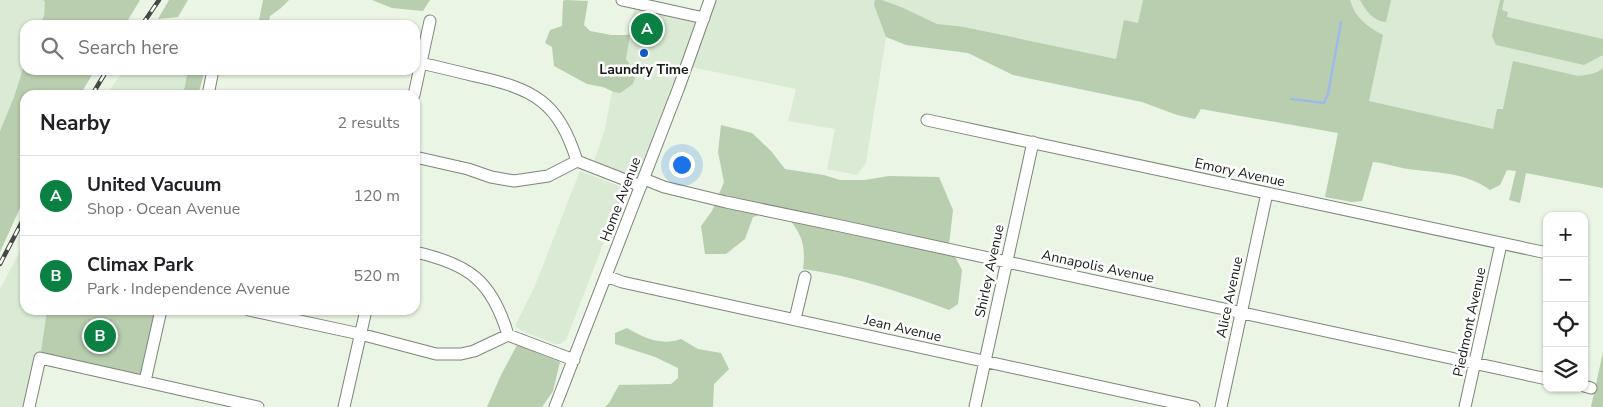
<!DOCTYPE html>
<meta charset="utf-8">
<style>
:root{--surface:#fff;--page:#f6f6f6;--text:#202124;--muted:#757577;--line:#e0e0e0;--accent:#0b8043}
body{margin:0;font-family:"Nunito Sans",sans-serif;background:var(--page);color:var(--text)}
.controls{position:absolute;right:15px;bottom:15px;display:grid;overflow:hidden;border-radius:10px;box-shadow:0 1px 4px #0004}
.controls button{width:45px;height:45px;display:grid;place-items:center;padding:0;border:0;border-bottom:1px solid var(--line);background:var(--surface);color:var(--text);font:25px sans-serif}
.you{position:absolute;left:681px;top:164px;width:18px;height:18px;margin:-12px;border:4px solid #fff;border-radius:50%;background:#1a73e8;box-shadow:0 0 0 8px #1a73e833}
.badge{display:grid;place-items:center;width:32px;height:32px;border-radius:50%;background:var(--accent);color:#fff;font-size:16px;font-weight:700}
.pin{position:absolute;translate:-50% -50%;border:2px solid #fff;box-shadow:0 1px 5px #0006}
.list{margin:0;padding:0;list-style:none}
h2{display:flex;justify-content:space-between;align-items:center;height:65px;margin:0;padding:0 20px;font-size:21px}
h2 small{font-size:16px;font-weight:400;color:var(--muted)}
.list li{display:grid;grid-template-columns:32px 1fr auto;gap:15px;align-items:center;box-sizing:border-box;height:80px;padding:0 20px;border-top:1px solid var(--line)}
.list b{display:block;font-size:19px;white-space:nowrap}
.list p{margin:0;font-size:16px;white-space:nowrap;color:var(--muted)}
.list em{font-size:16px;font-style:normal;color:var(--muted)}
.icon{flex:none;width:28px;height:28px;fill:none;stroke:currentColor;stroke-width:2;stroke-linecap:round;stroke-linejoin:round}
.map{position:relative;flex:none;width:1603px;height:407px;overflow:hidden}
.search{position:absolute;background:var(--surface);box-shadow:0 1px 4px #0004;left:20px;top:20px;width:400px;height:55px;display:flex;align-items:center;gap:12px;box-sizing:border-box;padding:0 18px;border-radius:15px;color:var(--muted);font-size:19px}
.panel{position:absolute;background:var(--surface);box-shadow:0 1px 4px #0004;left:20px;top:90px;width:400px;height:225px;border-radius:15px}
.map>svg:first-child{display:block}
.built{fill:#daead4}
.green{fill:#b8ceaf}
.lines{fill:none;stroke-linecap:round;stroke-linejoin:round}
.stream{stroke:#9dbbe9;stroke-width:2.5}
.minor-casing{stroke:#7c8578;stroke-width:13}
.minor{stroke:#fff;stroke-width:11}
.rail-casing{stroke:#444942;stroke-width:4.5}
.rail{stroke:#fff;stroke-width:2.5;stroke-dasharray:8;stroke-linecap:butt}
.poi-dot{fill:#0e5dc7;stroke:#fff;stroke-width:2}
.labels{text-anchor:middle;stroke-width:5;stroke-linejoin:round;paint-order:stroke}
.poi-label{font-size:14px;font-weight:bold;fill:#181c17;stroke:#fff}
.street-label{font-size:14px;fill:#181c17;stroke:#fff}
</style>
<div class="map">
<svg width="1603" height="407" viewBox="0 0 1603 407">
<rect width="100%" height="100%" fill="#eaf5e5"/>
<path class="built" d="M0,0H43L45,2L44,16L39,25H25V61L14,97L0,131Z
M710,0H1603V188L968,53L886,37L866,163L857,175L827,169L835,129L788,121L796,89L687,66L641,186L592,167L605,129L613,86L636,3L704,18Z
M124,70H188L183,95H106Z
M580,171L619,186L622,191V196L566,340L560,344H555L522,331L515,326L534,288Z
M25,242V310H47L40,358L29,407H0V289Z"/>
<path class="green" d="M43,0H140L125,25H39L44,16L45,2Z
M169,0H188L178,17L158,19Z
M263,0H289L281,8L270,16L268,25H258Z
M372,0H430L423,11L392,8Z
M565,0L588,1L584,25L590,31L611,35H630L626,59L636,75L633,84L620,93L614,92L603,87L587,84L554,66L552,47L545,43L550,30L562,26L563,1Z
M875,0H882L901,7L937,24L964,27L1116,59L1124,20L1138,23L1143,0H1350C1355,18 1368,27 1383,35L1369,101L1493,129L1497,109H1503L1513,61L1578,76C1587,75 1596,74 1603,68V188L1526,173L1520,203L1509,200L1516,171L1507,170L1500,185L1490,190C1465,172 1438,173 1408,169C1396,167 1385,163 1373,162L1362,201L1352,202L1325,197L1338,133L1201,109L1195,119L1177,115L1142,102L1013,75L968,53L906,45L886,37L874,5Z
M1360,0H1391L1386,22C1373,21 1366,11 1360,0Z
M1500,0H1504L1502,10L1508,12L1507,17L1603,39V55L1584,65L1496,45L1492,36Z
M25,62V70H95L80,95H25V197L0,252V131L14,97Z
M188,70H205L198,95H183Z
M721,125L752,133L771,151L785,169L824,175L840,180H865L889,176L939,177L953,210L949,245L962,270L958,304L949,310C901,292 853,276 803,269C807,238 798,231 781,208L753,217L745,239L726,254H705L701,226L712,211L724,182L718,152Z
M47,310H161L145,381L40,358Z
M627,328C644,338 661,346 681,339L698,349L721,353L729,369L714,384L713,407H605L609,403L619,385L671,384L678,378V368L655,357L615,344V333Z
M517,345L560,362L553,391L542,407H487L501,375Z
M1603,352V407H1591Z"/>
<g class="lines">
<path class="stream" d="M1291,99L1324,103L1328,94L1341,22"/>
<defs>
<path id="minor" d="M622,0L704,18
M415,62C435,66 455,71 475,76C534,89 558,101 577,161L641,186
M208,95L213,70
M414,95L430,21
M927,120L1547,253
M415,157L468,169L491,177L514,181L548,176L577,161
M644,179L664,187L726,202L841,226L1547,379
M415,252C469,264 492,281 508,335
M606,276L622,282L1194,407
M249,310L360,334L436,354H461L474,351L508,335L574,360
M795,319L805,277
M145,381L161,310
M1584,386L1591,388
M29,407L40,358L258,407
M344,407L366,310
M555,407L679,87L710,0
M975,407L1033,142
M1221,407L1267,193
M1465,407L1501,244"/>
</defs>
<use href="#minor" class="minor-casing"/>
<use href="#minor" class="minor"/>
<defs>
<path id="rail" d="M142,25L159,0
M92,95L107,70
M0,264L25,216"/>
</defs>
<use href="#rail" class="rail-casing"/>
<use href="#rail" class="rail"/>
</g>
<circle class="poi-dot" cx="644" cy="53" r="5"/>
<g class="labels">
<g class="poi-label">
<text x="644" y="74">Laundry Time</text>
</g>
<g class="street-label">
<text transform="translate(1240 172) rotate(12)" y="5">Emory Avenue</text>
<text transform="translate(620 199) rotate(-69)" y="5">Home Avenue</text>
<text transform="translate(1098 266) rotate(12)" y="5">Annapolis Avenue</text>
<text transform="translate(989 271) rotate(-78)" y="5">Shirley Avenue</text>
<text transform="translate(1229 297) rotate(-78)" y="5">Alice Avenue</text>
<text transform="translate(1469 322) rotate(-78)" y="5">Piedmont Avenue</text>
<text transform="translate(903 328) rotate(13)" y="5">Jean Avenue</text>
</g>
</g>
</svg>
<div class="controls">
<button>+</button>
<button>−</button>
<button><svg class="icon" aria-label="locate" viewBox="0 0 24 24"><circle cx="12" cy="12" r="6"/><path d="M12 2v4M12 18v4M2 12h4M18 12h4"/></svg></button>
<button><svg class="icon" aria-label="layers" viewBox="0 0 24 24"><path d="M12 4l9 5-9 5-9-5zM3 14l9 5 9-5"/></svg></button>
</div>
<div class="you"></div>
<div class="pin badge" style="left:647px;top:29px">A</div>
<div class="pin badge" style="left:100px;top:336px">B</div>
<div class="search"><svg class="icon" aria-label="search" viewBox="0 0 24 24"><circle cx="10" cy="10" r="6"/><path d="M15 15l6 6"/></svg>Search here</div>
<section class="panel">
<h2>Nearby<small>2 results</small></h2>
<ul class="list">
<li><span class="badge">A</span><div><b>United Vacuum</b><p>Shop · Ocean Avenue</p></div><em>120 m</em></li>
<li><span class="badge">B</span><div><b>Climax Park</b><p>Park · Independence Avenue</p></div><em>520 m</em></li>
</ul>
</section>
</div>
